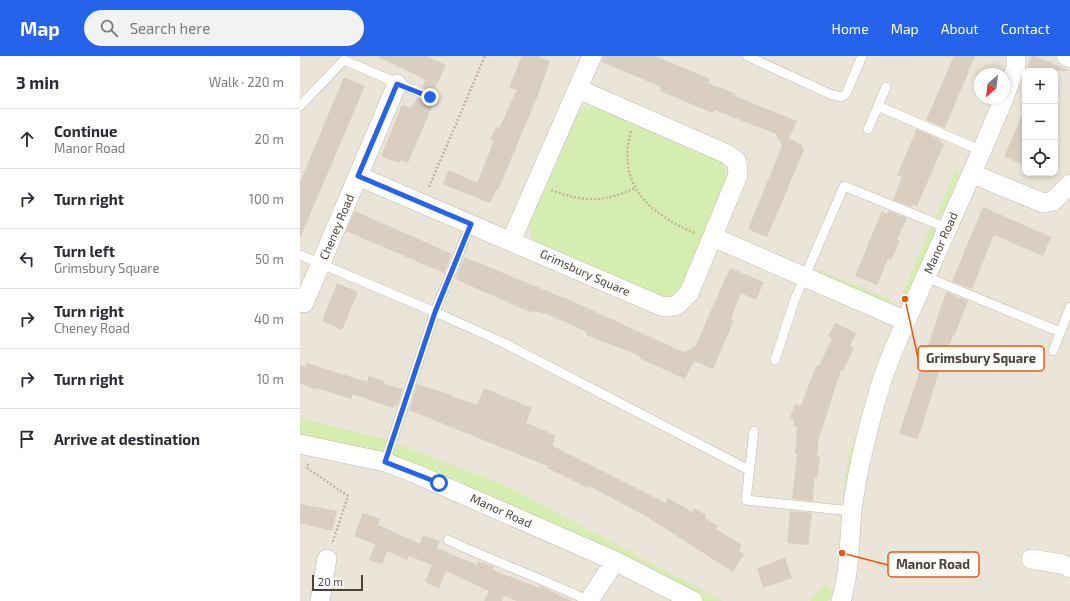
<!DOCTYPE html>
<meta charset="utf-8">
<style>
:root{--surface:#fff;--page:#f2f2f3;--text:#2b2b33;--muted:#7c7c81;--line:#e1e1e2;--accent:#2563eb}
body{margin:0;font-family:"Exo 2",sans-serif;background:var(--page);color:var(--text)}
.controls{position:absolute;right:12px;top:12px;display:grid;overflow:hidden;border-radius:8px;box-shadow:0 2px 6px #0003}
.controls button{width:36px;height:36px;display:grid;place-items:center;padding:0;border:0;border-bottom:1px solid var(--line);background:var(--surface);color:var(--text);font:20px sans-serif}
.compass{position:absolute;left:674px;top:12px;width:36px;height:36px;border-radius:50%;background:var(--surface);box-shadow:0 2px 6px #0003;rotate:208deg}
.scale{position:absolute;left:12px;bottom:10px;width:51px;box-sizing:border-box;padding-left:4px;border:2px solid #4c4337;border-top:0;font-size:11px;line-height:14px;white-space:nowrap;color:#4c4337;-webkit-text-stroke:3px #fff;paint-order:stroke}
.stop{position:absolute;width:12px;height:12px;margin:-9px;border:3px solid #2563eb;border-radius:50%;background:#fff}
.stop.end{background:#2563eb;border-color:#fff;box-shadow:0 1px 4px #0008}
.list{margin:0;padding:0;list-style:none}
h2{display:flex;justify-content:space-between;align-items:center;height:52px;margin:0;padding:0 16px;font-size:17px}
h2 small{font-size:13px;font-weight:400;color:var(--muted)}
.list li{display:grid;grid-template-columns:26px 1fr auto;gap:12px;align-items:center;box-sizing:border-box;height:60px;padding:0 16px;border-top:1px solid var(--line)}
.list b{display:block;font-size:15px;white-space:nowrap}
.list p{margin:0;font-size:13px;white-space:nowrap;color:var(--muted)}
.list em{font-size:13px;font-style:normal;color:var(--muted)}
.icon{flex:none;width:22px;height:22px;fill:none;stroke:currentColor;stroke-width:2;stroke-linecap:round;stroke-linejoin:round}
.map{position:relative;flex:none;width:770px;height:545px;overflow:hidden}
header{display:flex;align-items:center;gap:24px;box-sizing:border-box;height:56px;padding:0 20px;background:var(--accent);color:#fff}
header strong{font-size:19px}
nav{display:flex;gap:22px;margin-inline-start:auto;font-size:14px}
.search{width:280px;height:36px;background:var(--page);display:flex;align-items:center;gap:10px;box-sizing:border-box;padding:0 14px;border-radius:22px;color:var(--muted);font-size:15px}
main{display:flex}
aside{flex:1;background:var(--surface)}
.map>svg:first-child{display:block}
.residential{fill:#ebe4d8;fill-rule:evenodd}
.green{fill:#d5edb1}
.building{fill:#d9cebf}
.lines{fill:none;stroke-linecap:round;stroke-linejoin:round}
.lane-casing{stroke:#c3baac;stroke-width:10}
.street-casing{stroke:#c3baac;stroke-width:20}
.path{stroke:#c6b59c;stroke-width:2.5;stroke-dasharray:2 2;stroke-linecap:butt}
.lane{stroke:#fff;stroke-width:9}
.street{stroke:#fff;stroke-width:19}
.route{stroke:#2563eb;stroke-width:5}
.labels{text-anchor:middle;stroke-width:3;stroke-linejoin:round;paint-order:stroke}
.street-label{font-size:12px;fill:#4c4337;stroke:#fff}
.leader{fill:none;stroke:#e8590c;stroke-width:1.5}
.callout-dot{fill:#e8590c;stroke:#fff;stroke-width:1.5}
.callout{fill:#fff;stroke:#e8590c;stroke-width:1.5}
.callout-label{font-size:13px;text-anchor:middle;font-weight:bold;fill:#4c4337}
</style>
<header>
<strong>Map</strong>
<div class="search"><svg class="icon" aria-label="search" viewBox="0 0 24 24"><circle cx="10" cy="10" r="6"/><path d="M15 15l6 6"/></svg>Search here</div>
<nav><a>Home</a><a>Map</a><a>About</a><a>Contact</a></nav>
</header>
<main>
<aside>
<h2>3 min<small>Walk · 220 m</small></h2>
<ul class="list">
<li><svg class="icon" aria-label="ahead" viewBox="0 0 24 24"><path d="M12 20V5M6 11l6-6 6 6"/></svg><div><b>Continue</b><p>Manor Road</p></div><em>20 m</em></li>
<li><svg class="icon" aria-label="right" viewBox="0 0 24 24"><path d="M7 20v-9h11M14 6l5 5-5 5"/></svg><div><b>Turn right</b></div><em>100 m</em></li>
<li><svg class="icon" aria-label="left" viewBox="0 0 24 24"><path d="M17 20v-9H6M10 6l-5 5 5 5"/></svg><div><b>Turn left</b><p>Grimsbury Square</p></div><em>50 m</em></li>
<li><svg class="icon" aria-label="right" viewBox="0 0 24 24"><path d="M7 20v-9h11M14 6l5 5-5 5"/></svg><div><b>Turn right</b><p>Cheney Road</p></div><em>40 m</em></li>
<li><svg class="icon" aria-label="right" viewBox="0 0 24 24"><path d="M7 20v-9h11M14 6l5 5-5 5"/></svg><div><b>Turn right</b></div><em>10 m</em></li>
<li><svg class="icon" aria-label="arrive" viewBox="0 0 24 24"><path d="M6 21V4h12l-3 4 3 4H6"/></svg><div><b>Arrive at destination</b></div></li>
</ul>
</aside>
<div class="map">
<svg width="770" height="545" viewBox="0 0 770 545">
<rect width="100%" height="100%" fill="#f6f2eb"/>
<path class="residential" d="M0,0H770V545H0ZM725,15H755V117H725ZM680,18H704V42H680Z"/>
<path class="green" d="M292,50L299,51L421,105C427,114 426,122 424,132L384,228L375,237L364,241H359L239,189L231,180L229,167L276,57L281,53Z
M655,115L660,116L641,160L636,161Z
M631,170L635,175L609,237L606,241L600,243Z
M519,214L590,243L592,247L586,248L517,219Z
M0,362L85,383L202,428L423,545H401L324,504L0,384Z
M550,390L554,393L547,438L543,437Z
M524,529L533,534L528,545H509Z"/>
<path class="building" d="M76,0H126L146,9L133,36L122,31L126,24Z
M222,0H237L250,5L238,39L198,134H196L190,147L143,128L149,114L177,127L194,85L190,84L196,71L199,72L217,34L209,31Z
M303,0H355L410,23L408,27L436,38L435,40L497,65L489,82L502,89L504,94L467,181L448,173L482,90L476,78L414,54L413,57L360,35L361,31L302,6Z
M654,0H675L645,72L626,64Z
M732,0H736L770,15H726Z
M44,21L65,30L0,182V126Z
M117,42L133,48L108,107L100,104L99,107L81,100L102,49L111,52Z
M725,52V109L704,101Z
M617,73L641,84L640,87L644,88L617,150L613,148L612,151L593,144L602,121L597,119Z
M683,151L751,181L743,200L694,179L672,233L652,225Z
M55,155L152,198L144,217L46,175Z
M582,155L587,158L589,155L607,162L597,184L600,185L596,194L591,204L588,203L577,229L555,220Z
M164,201L274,246L383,296L395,291L430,212L464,226L456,244L441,237L431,263L434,264L413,313L394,305L385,323L339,302L340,300L286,279L287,276L247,258L233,255L232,257L155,223Z
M37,227L58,236L42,274L22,265Z
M646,236L668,245L654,280L653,279L642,313L640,312L618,383L599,378Z
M535,267L556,277L550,290L554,292L543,315L541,314L517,388L519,389L517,400H520L517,423L514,422L513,445L492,443L497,398H495L497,371L493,369L494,364L490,362L495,348L501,350L516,310H519L532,282L528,280Z
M7,307L67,326L69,320L85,325L84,328L103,333L97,350L94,349L93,352L53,338L51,343L17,332L16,334L0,327V309L5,311Z
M117,328L152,339L151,340L177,349L184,332L232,352L226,367L255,379L253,390L366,447L368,442L392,456L394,452L406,459L405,462L418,470L416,473L442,489L439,495L444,498L433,516L344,459L289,430L288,432L247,412L248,410L109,354Z
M0,448L37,455L32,475L0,467Z
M490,455L512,457L508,489L487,487Z
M63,457L80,463L78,469L120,488L123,479L140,485L137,492L177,509L179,505L194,511L193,514L239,532L240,530L272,545H217L204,540L202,545H184L189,535L146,515L139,533L125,526L132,509L109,500L107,504L87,495L82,508L69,504L75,488L54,480Z
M485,502L492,522L463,532L457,512Z"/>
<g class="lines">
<defs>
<path id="lane" d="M447,0L530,38L541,41L546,38L562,0
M0,50L44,4L130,41
M578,50L586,31
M568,73L578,50L682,95
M0,199L135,256L204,287L449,414
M626,221L760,276
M753,295L770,251
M475,304L495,243L544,130L647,172
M454,375L446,444L552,455
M85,406L135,256L171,168
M148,484C195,506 243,523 289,545"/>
<path id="street" d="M766,0L770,2
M704,41L716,11V0
M673,118L743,147L753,145L770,128
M58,120L361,250L369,251L377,249L389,237L438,119L437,106L427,98L278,33
M413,181L606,265
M211,185L292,0
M4,247L97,28
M0,388L85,406L116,418L315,505L393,545
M731,503L762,508L770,512
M20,545L27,503
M289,545L315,505
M541,545C550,516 549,485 552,455C557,414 568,371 580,331C591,294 610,258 625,222C652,162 679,103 704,42"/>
</defs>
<use href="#lane" class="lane-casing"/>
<use href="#street" class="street-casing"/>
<path class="path" d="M331,75C316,128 349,158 395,177
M129,131L185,0
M251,134C283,146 304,147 335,132
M8,408L7,412L48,440L32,488"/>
<use href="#lane" class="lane"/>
<use href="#street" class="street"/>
</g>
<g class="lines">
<path class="route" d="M130,41L97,28L58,120L171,168L135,256L85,406L139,427"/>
</g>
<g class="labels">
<g class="street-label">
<text transform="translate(37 171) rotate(-67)" y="4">Cheney Road</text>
<text transform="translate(641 187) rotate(-66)" y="4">Manor Road</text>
<text transform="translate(285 217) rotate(24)" y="4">Grimsbury Square</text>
<text transform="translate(201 455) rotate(24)" y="4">Manor Road</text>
</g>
</g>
<path class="leader" d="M605 243L618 302M542 497L588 509"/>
<g class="callout-dot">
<circle cx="605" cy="243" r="4"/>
<circle cx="542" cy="497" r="4"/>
</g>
<g class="callout">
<rect x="618" y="290" width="126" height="25" rx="4"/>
<rect x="588" y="496" width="91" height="25" rx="4"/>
</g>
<g class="callout-label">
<text x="681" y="307">Grimsbury Square</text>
<text x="633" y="513">Manor Road</text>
</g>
</svg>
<div class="controls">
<button>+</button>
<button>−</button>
<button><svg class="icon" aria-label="locate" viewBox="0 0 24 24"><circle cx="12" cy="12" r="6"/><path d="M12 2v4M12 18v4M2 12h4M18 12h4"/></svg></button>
</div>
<svg class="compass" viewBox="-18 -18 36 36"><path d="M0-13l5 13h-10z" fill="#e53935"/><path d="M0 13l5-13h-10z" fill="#7c7c81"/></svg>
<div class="scale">20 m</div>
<div class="stop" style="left:139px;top:427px"></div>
<div class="stop end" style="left:130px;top:41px"></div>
</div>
</main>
